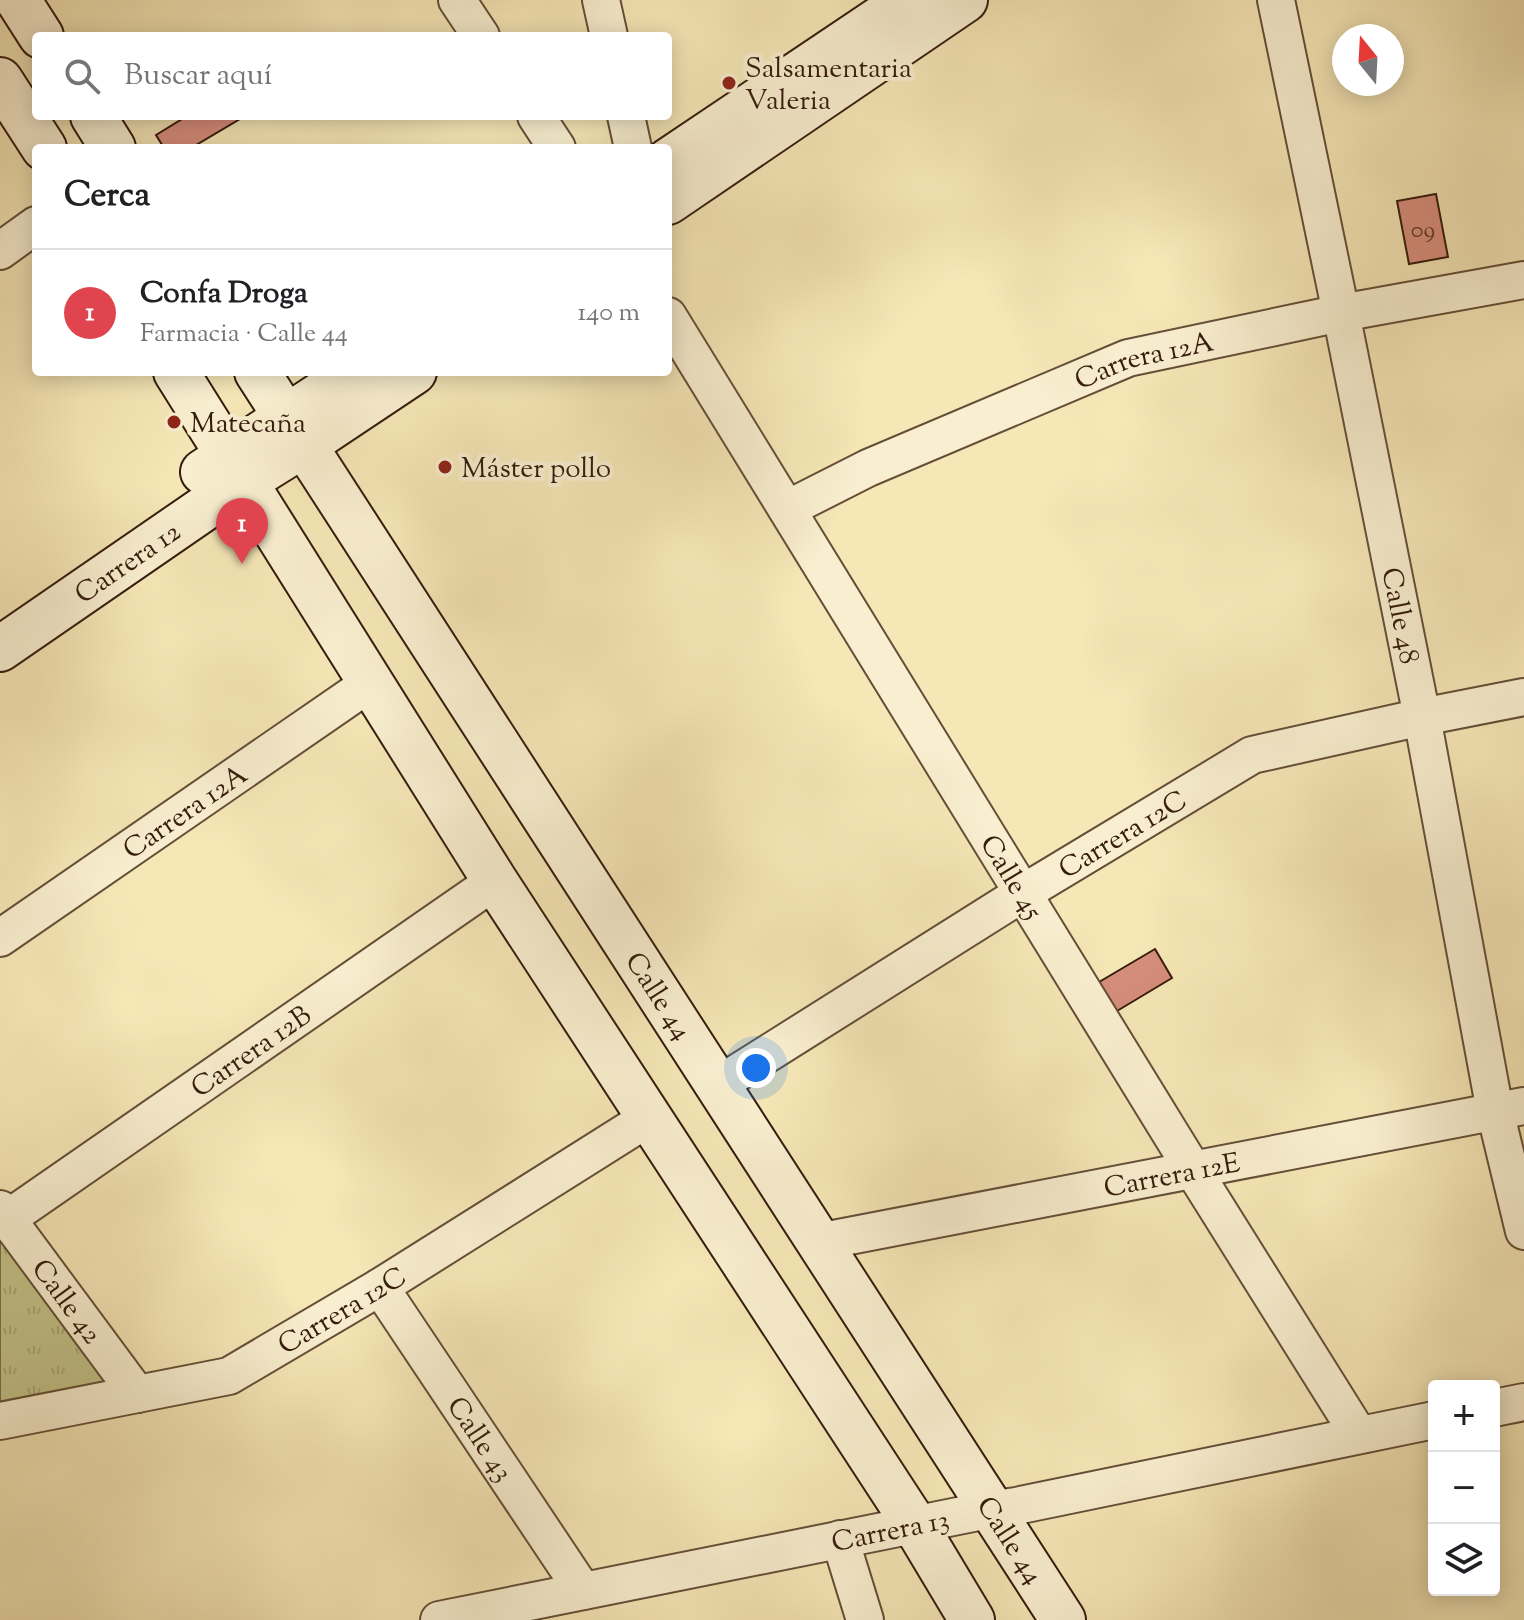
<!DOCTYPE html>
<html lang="es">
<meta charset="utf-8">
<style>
:root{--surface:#fff;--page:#f2f2f2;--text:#202124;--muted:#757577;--line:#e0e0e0;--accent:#8f2418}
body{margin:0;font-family:"Sorts Mill Goudy",serif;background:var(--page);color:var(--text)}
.controls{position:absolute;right:24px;bottom:24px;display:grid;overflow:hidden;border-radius:8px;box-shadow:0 4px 20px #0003}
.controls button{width:72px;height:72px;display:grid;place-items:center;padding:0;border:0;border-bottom:2px solid var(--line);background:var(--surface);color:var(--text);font:40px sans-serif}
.compass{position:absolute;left:1332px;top:24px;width:72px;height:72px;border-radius:50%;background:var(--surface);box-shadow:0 4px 20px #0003;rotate:342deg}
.you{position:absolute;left:756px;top:1068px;width:28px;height:28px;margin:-20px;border:6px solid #fff;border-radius:50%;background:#1a73e8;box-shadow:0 0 0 12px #1a73e833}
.badge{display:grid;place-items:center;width:52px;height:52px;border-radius:50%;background:var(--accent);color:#fff;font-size:26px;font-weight:700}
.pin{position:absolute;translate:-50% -66px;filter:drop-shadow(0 2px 4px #0008)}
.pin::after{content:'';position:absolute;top:42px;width:28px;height:24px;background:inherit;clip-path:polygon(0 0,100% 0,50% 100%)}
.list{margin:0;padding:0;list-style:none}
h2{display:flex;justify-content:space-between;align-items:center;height:104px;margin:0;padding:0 32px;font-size:34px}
h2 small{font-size:26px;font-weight:400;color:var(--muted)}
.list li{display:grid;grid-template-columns:52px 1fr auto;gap:24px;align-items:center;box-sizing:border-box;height:128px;padding:0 32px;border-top:2px solid var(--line)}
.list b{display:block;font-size:30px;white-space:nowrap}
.list p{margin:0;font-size:26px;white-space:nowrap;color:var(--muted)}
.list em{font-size:26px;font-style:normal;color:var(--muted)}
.icon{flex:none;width:44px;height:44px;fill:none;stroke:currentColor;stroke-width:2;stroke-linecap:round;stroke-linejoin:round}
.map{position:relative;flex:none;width:1524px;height:1620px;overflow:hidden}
.search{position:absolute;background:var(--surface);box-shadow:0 4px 20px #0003;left:32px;top:32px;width:640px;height:88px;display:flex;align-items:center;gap:20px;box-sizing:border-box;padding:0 28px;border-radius:8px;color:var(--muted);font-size:30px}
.panel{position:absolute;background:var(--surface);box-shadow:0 4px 20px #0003;left:32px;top:144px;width:640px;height:232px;border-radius:8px}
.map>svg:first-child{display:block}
.park{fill:url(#park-tufts);stroke:#7c6f4a;stroke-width:2}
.building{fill:#d78e7d;stroke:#351b0c;stroke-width:2}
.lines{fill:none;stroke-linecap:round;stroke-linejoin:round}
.street-casing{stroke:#654e37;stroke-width:40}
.secondary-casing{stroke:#351b0c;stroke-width:48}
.street{stroke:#f9efd0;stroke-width:36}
.secondary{stroke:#f9efd0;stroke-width:44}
.poi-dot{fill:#8f2418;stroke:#f9efd0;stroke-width:3}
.labels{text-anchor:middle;stroke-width:8;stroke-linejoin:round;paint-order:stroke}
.number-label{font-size:24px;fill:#5e3828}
.poi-label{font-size:28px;fill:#351b0c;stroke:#f9efd0;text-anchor:start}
.street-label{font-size:28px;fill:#351b0c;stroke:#f9efd0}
</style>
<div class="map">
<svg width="1524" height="1620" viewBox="0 0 1524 1620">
<defs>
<pattern id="park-tufts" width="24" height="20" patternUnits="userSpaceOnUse" patternTransform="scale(2)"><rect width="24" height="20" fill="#c3c389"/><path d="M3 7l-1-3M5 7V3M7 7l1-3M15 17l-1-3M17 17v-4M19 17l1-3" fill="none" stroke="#a8a775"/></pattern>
</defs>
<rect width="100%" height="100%" fill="#f6e7b7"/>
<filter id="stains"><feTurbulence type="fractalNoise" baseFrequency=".0025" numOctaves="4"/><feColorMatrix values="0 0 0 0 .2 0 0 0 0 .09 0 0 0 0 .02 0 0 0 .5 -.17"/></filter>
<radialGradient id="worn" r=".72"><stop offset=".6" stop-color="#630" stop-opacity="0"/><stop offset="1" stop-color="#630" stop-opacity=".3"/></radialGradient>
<path class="park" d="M0,1207L137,1394L0,1420Z"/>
<path class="building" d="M187,116H245L191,148H164L156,135Z
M1436,194L1448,257L1409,264L1397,201Z
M1155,949L1172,978L1112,1014L1094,985Z"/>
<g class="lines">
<defs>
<g id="street">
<path d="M457,0L481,36"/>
<path d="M601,0L609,36"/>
<path id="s1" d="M1276,0L1341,313L1422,717L1495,1111L1524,1231"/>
<path d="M536,116L557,148"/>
<path d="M626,116L633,148"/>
<path d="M0,251L36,225"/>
<path id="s2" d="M668,316L1193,1170L1359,1435"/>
<path id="s3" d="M787,509L868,468L1128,358L1341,313L1524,280"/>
<path id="s4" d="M0,938L370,683"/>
<path id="s5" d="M718,1085L1023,893L1252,755L1422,717L1524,697"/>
<path id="s6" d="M0,1209L137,1394"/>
<path id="s7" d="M7,1219L495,881"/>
<path id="s8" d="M818,1242L1524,1106"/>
<path id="s9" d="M380,1287L583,1591"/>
<path d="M1494,1408L1524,1402"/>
<path id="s10" d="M0,1421L229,1376L380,1287L650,1117"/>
<path d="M840,1539L865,1620"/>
<path id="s11" d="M439,1620L993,1509L1016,1506L1434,1420"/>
</g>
<g id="secondary">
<path d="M18,0L41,36"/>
<path d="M0,80L44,148"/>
<path d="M93,116L113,148"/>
<path d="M668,161L908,0"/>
<path d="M668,202L965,0"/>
<path d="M176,372L495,881L915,1525L972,1620"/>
<path id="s12" d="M257,372L1063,1620"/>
<path d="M203,472L355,372"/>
<path id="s13" d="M0,649L228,492L324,432L414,372"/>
</g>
</defs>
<use href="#street" class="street-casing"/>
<use href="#secondary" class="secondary-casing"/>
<use href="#street" class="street"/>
<use href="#secondary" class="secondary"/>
</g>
<g class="poi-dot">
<circle cx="729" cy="83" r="8"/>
<circle cx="174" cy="422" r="8"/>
<circle cx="445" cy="467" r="8"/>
</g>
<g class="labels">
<g class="number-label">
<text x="1423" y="237">09</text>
</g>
<g class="poi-label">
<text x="745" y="77">Salsamentaria<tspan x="745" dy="32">Valeria</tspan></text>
<text x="190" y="432">Matecaña</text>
<text x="461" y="477">Máster pollo</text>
</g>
<g class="street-label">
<text dy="10" stroke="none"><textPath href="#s3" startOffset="388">Carrera 12A</textPath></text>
<text dy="10" stroke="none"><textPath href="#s13" startOffset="154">Carrera 12</textPath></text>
<text dy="10" stroke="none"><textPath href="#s1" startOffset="628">Calle 48</textPath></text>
<text dy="10" stroke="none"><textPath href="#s4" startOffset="224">Carrera 12A</textPath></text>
<text dy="10" stroke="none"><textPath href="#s5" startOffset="476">Carrera 12C</textPath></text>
<text dy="10" stroke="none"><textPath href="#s2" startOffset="658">Calle 45</textPath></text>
<text dy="10" stroke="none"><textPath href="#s12" startOffset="742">Calle 44</textPath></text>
<text dy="10" stroke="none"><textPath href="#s7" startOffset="296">Carrera 12B</textPath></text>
<text dy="10" stroke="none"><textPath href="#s8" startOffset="360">Carrera 12E</textPath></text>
<text dy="10" stroke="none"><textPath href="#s6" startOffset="114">Calle 42</textPath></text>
<text dy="10" stroke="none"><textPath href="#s10" startOffset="364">Carrera 12C</textPath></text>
<text dy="10" stroke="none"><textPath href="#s9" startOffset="182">Calle 43</textPath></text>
<text dy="10" stroke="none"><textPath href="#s11" startOffset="460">Carrera 13</textPath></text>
<text dy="10" stroke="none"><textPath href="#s12" startOffset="1390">Calle 44</textPath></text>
</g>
</g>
<rect width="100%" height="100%" filter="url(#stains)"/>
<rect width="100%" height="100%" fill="url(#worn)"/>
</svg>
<div class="controls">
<button>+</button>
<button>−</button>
<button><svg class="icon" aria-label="layers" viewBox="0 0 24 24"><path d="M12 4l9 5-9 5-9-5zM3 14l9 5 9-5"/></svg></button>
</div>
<svg class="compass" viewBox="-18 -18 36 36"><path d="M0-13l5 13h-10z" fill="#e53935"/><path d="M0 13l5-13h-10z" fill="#757577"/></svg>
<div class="you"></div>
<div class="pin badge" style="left:242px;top:564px;background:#e0444e">1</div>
<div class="search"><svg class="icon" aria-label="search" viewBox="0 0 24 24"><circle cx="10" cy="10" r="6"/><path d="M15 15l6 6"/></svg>Buscar aquí</div>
<section class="panel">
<h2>Cerca<small></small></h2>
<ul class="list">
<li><span class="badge" style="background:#e0444e">1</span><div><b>Confa Droga</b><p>Farmacia · Calle 44</p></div><em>140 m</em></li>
</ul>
</section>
</div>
